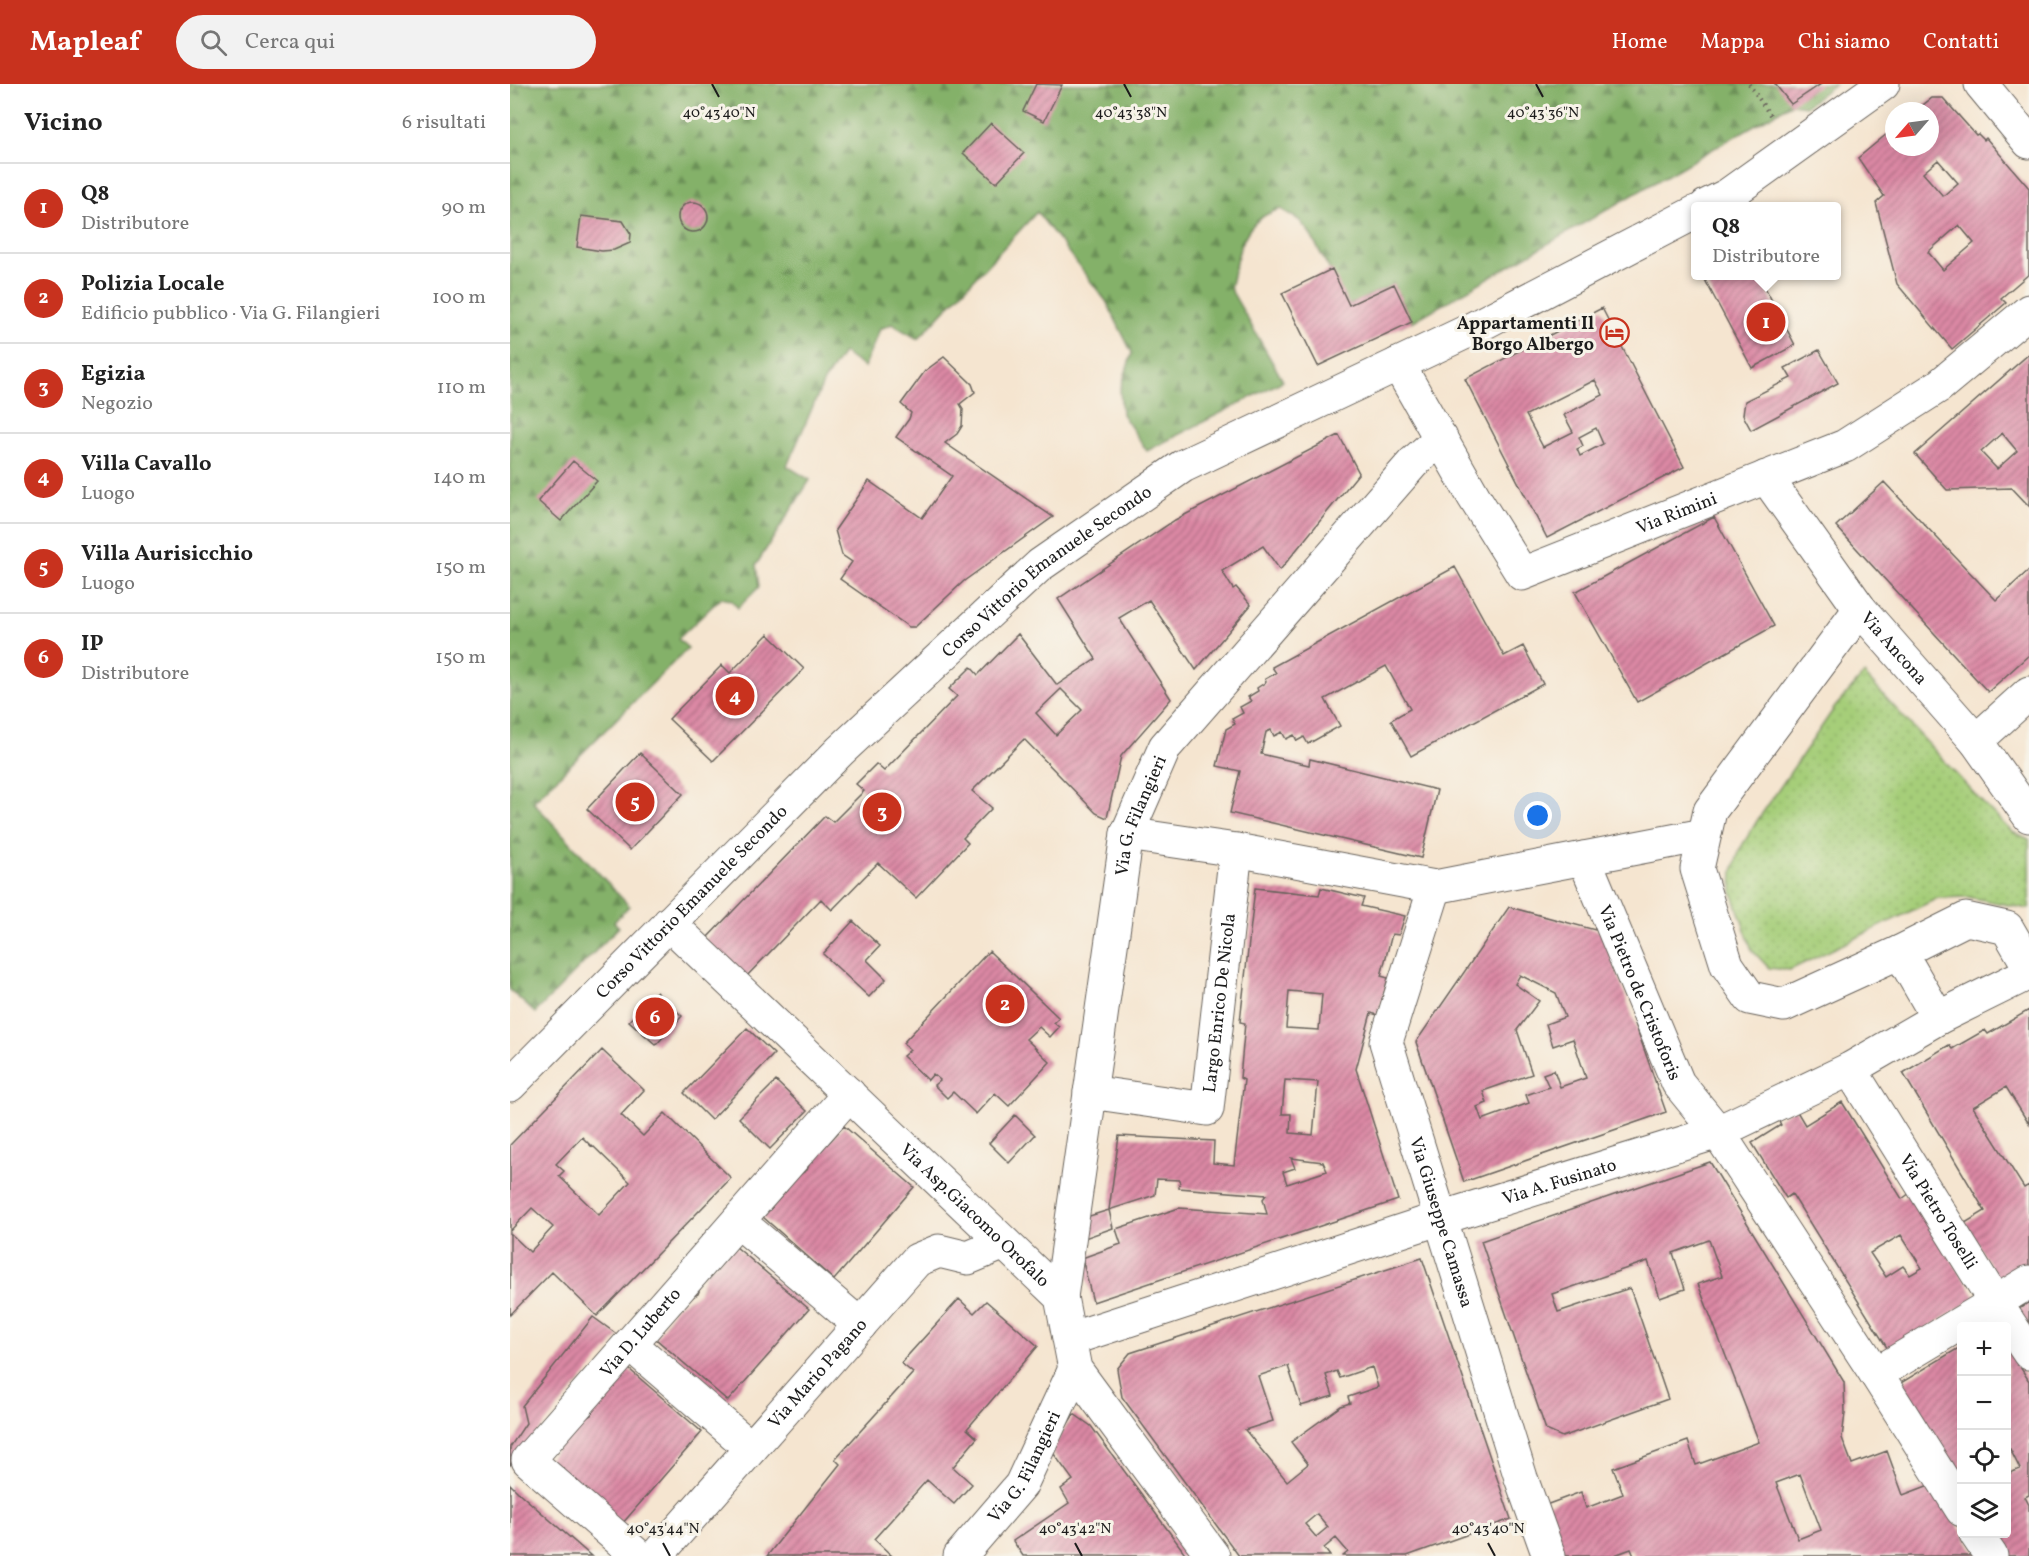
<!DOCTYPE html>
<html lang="it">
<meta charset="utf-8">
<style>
:root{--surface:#fff;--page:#f2f2f2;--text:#222;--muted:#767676;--line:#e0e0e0;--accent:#c8321e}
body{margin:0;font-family:Vollkorn,serif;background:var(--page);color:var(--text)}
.controls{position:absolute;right:18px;bottom:18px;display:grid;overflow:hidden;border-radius:6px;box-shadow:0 6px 24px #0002}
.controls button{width:54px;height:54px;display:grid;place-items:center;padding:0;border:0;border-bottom:2px solid var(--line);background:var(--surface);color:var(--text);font:30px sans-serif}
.compass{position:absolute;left:1375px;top:18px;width:54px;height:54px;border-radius:50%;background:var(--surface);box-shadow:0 6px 24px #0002;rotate:242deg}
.you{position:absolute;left:1028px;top:732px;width:21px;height:21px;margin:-15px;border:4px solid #fff;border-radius:50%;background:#1a73e8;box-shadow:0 0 0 9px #1a73e833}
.badge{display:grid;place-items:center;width:39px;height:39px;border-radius:50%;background:var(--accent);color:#fff;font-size:20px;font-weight:700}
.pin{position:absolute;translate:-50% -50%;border:3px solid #fff;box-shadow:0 2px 6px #0006}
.popup{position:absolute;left:1181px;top:118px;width:150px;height:78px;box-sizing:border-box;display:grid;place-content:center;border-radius:6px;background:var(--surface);filter:drop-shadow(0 2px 4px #0005);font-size:20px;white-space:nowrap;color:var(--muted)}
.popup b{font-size:22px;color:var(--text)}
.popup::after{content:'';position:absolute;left:50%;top:100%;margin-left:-12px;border:12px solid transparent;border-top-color:var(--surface)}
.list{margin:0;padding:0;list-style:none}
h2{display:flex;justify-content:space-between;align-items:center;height:78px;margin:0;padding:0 24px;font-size:26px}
h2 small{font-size:20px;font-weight:400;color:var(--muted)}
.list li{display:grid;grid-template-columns:39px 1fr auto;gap:18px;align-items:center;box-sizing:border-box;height:90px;padding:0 24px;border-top:2px solid var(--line)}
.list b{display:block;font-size:22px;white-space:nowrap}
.list p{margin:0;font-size:20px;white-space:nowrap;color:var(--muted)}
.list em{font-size:20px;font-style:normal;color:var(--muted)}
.icon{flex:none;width:33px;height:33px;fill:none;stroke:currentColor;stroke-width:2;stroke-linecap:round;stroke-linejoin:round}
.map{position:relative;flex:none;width:1519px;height:1472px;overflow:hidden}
header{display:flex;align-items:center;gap:36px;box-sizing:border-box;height:84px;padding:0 30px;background:var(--accent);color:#fff}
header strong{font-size:28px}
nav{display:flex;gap:33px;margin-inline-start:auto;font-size:21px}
.search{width:420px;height:54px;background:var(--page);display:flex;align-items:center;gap:15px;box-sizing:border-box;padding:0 21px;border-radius:33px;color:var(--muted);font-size:22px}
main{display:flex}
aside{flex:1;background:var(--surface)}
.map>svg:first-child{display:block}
.forest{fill:url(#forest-firs);stroke:#506642;stroke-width:1.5}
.park{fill:url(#park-dots);stroke:#61754a;stroke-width:1.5}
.building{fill:url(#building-hatch);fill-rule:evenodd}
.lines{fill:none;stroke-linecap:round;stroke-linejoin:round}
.pedestrian-casing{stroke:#68625b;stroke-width:35}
.minor-casing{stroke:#68625b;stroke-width:35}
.tertiary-casing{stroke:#68625b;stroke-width:35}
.path{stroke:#68625b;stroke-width:4;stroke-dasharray:1.5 4.5;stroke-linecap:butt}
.pedestrian{stroke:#fff;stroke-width:33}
.minor{stroke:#fff;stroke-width:33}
.tertiary{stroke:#fff;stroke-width:33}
.ticks{fill:none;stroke:#1c1c1c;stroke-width:2}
.labels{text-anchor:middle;stroke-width:6;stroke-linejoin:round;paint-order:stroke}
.poi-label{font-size:18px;font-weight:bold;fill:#1c1c1c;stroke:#f7f3e8;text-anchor:end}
.street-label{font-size:18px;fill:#1c1c1c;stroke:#f7f3e8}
.ticks-label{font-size:15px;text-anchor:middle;fill:#1c1c1c;stroke:#f7f3e8;stroke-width:6;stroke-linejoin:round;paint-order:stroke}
</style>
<header>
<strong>Mapleaf</strong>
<div class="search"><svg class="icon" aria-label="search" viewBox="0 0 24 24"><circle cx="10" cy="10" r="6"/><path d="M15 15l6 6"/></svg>Cerca qui</div>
<nav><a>Home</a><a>Mappa</a><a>Chi siamo</a><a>Contatti</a></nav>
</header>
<main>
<aside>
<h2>Vicino<small>6 risultati</small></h2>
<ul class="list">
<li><span class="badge">1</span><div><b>Q8</b><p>Distributore</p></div><em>90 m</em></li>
<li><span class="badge">2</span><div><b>Polizia Locale</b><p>Edificio pubblico · Via G. Filangieri</p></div><em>100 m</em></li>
<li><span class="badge">3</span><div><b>Egizia</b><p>Negozio</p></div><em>110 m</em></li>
<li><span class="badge">4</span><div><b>Villa Cavallo</b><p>Luogo</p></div><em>140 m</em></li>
<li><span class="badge">5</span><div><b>Villa Aurisicchio</b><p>Luogo</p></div><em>150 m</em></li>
<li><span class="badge">6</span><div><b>IP</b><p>Distributore</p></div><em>150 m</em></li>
</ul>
</aside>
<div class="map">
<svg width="1519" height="1472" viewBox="0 0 1519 1472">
<defs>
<pattern id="forest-firs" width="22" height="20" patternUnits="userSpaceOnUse" patternTransform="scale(1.5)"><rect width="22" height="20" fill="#84b169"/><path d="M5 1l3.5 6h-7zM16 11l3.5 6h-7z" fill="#6b8f56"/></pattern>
<pattern id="park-dots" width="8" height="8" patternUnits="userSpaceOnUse" patternTransform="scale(1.5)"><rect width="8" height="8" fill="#a6ce79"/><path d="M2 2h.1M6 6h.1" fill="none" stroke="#8eb068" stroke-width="1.8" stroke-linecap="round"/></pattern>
<pattern id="building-hatch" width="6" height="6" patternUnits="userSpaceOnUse" patternTransform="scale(1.5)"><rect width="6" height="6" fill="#db88a4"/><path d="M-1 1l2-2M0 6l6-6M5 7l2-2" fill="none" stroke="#b16e85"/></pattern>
</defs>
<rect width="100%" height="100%" fill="#f7f3e8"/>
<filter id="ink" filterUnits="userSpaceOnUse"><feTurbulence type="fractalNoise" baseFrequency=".0167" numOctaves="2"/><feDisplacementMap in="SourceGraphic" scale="12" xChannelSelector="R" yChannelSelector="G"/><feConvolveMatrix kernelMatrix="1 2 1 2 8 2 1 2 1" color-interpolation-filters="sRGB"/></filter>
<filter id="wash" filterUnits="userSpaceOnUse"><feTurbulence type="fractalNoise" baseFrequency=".008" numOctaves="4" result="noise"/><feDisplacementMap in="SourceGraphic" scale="24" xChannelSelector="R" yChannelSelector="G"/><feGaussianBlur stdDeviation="1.35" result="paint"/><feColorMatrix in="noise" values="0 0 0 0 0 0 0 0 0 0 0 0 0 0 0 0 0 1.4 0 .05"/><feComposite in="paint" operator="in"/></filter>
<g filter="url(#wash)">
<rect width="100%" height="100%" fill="#f5e5d0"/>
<path class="forest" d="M0,0H1325L1296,22L1281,20L902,238L884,200L839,221L799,148L789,136L771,125C731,135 729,169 720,204L773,297L637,367L612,330L610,306L622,269L596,217L527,128L408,255L382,240L370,245L354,283L333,269L314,297L277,382L300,396L246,481L249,503L228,524L221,516L211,514L168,555L178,564L23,718L119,822L104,838L109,843L25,929L0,906Z"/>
<path class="park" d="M1354,590L1472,718L1502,748L1519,755V825L1458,813L1428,814L1280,886L1259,884L1242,866L1222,808L1223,787L1230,765L1247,737L1325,623Z"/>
<g id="blocks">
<path class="building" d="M526,0L552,1L534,37L513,27Z
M1265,0H1311L1281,20Z
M1422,14H1433L1466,51L1468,50L1474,56L1476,54L1519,104V190L1491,214L1496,219L1442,265L1387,200L1366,119L1374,112L1348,74L1384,44V63H1420V27H1405ZM1428,76L1448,99L1433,112L1413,89ZM1449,141L1464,159L1433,186L1418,168Z
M481,39L514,69L486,99L453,69Z
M168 133a15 15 0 1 1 30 0a15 15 0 1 1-30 0Z
M71,132L113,137L121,150L120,159L104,166L92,167L67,163Z
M822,185L839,221L884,200L902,238L808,282L772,209Z
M1199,192H1249L1285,261L1242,284L1194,194Z
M1092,224L1174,383L1037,454L955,295ZM1085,296L1093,311L1054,331L1063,348L1033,363L1016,331ZM1086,344L1093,360L1070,372L1067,365L1073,362L1069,353Z
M1309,266L1328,299L1241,346L1233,331L1235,317L1281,294L1275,284Z
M1519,270V422L1502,404L1437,406L1405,370ZM1492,349L1507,367L1487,385L1471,368Z
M434,273L462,300L465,308L450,320L453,325L452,342L447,350L435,359L543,433L454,497L405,543H399L330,495L342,478L332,471L325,446L359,397L412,434L442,392L386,353L399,335L401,329L391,320L415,287Z
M829,351L849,389L770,486L753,462L712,487L723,505L726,503L741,521L686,586L639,516L609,534L661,615L611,672L597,734L586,729L514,655L462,707L482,724L453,754L458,759L406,814L368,779L322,826L311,815L234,895L194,857L315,732L323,738L354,707L346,700L366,680L374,687L447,612L439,605L461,583L468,591L508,550L547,601L586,575L548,515L665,436ZM551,605L572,626L546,651L526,629Z
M63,377L87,397L51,437L28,417Z
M1374,398L1486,516L1519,486V571L1478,608L1326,442Z
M1204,433L1264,542L1127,618L1065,508Z
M945,483L994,572L1013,562L1033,600L901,672L881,636L900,625L876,582L815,615L830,642L798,660L794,653L787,657L784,651L776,655L772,648L764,652L761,646L756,648L751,670L799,681L800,675L927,706L911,774L720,729L730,687L707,682L716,645L725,640L722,635L733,629L730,623L741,617L738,613L748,607L747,604L756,598L755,595L766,589L762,583Z
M258,550L294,585L203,677L159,635L212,581L220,589Z
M130,669L173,710L120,766L77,725Z
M745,804L809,811L811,804L854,814L851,822L895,832L889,851L882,850L871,892L878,894L868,931L861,929L846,985L888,1116L583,1218L572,1174L611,1160L606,1145L669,1124L757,1130L753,1115L756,1111L669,1104L670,1096L647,1095L645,1111L599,1126L609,1052L704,1057L703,1079L724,1081L734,996L730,994L735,939L730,938ZM779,907L812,910L809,946L776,944ZM775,996L808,998L803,1051L780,1049L781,1030H772ZM781,1074L813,1078L817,1087L777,1100L773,1088L785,1084Z
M999,823L1093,848L1156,1028L954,1098L906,958ZM1010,891L1046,909L1055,933L1036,940L1043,962L1063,955L1076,994L1050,1003L1044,986L1033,990L1039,1003L1016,1011L1019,1019L972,1036L967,1023L977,1019L973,1007L1022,990L1007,946L1029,917L1005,900Z
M343,837L370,862L357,876L376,895L359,913L313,870Z
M479,867L549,934L544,939L549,943L540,953L529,943L516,955L540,978L499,1022L485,1009L466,1030L443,1008L437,1014L424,1001L430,996L423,990L418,996L393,972L400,966L393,959Z
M146,908L172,932L146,961L119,937Z
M1519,926V1040L1496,1003L1463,1023L1514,1104L1519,1101V1183L1491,1200L1455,1139L1475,1127L1393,989L1439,961L1442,965L1475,946L1478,950Z
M237,944L264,970L201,1036L174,1009Z
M92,966L134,1006L111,1031L133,1052L155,1029L221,1094L87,1232L42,1188L0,1231V1149L20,1168L43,1143L22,1124L0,1147V1061ZM72,1053L81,1062L82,1061L120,1098L89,1131L49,1092L54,1087L46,1080Z
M266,997L297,1027L260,1065L229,1034Z
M1332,1018L1392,1115L1400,1109L1466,1214L1379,1267L1282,1110L1276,1114L1242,1059L1271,1041L1268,1035L1285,1024L1295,1041ZM1391,1151L1412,1184L1400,1191L1393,1182L1376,1193L1360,1169Z
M505,1031L525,1051L499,1079L479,1059Z
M334,1042L404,1103L324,1196L253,1133L277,1106L275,1100L297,1086L304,1067L312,1066Z
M1200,1078L1334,1298L1335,1329L1332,1354L1342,1380L1377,1367L1393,1411L1422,1400L1467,1472H1124L1121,1465L1102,1472H1051L1033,1422L1071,1408L1076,1424L1113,1410L1103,1384L1178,1357L1186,1381L1249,1358L1188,1200L1212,1192L1199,1156L1163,1169L1175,1205L1150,1214L1138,1177L1042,1210L1048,1228L1120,1204L1158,1315L1052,1353L1036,1346L971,1157ZM1290,1390L1311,1446L1288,1455L1266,1399Z
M599,1126L603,1144L572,1155L573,1134Z
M225,1162L299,1225L218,1317L146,1255L166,1222L188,1210L196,1188Z
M912,1174L1001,1435L897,1472H833L838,1468L826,1454L814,1464L820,1472H729L612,1313L607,1285L620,1269ZM778,1282L791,1322L823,1312L816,1291L827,1287L830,1294L862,1283L868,1303L838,1313L840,1319L831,1322L781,1358L798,1380L777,1397L735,1346L763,1337L748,1292ZM807,1430L818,1443L806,1453L795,1440Z
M449,1215L464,1229L476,1217L528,1262L457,1345L467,1354L443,1383L462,1400L444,1420L417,1396L364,1455L382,1472H257L330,1380L325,1375L403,1289L391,1279Z
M1519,1218V1243L1508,1226Z
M83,1233L109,1252L0,1381V1363L16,1339L12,1322Z
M1452,1262V1399L1389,1300Z
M1497,1262L1519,1297V1411L1515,1413L1519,1421V1472H1498L1484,1450L1497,1449V1382L1500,1389L1510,1385L1500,1365L1497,1366Z
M119,1285L192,1348L112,1440L38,1377L61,1343L81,1331L89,1310Z
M564,1330L581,1342L677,1472H513L503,1457L559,1419L551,1405L563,1396L541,1366Z
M0,1400L8,1408L81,1472H0Z"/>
</g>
</g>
<g filter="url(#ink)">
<use href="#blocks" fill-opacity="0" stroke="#68625b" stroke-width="1.5"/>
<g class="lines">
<defs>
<g id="pedestrian">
<path id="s1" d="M580,1008L697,1025L726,766"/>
</g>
<g id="minor">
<path id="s2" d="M888,280L964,413L1012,490L1335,362L1429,302L1519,227"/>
<path id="s3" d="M1256,393L1350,525L1466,657L1519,732"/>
<path d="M1350,525L1200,727L1187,785L1217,881L1240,914L1274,921L1390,868L1456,835L1497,844L1519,882"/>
<path d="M1466,657L1519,609"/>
<path id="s4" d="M617,750L726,766L925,803L1074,774L1168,999L1208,1048L1366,1290L1452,1426"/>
<path d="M1074,774L1194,751"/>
<path id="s5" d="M925,803L876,958L1011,1394L1039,1472"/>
<path id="s6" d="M159,839L551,1213L565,1285L703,1472"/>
<path d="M1390,868L1428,934"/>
<path id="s7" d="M1340,985L1485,1218L1519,1269"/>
<path d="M228,1137L350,1241"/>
<path id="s8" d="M551,1213L617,750L655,663L903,379L931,354"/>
<path id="s9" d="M560,1255L931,1134L1208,1048L1340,985L1428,934L1519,889"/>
<path d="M120,1260L241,1364"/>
<path d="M1366,1290L1519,1198"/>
<path d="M1466,1450L1481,1472"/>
<path id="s10" d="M128,1472L18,1376L339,1010"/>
<path id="s11" d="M146,1472L407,1176L429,1167L458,1174L494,1159"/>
<path id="s12" d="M450,1472L511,1401L565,1285"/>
</g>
<g id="tertiary">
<path d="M1471,0L1519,58"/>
<path d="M1196,122L1218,111L1373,0"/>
<path id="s13" d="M0,1001L330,667L530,481L673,382L956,248L1186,128"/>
</g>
</defs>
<use href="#pedestrian" class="pedestrian-casing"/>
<use href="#minor" class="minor-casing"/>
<use href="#tertiary" class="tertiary-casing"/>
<path class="path" d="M1239,0L1262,34"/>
<use href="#pedestrian" class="pedestrian"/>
<use href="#minor" class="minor"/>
<use href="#tertiary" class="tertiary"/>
</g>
</g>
<path class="ticks" d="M202,0L209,13M614,0L621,13M1026,0L1033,13M153,1459L160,1472M565,1459L572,1472M978,1459L985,1472"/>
<defs>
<symbol id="hotel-ring" viewBox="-11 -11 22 22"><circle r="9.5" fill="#f7f3e8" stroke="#c8321e" stroke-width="1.5"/><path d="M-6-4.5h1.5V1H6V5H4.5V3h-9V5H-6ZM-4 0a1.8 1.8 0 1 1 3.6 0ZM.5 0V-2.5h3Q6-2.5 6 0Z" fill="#c8321e"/></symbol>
</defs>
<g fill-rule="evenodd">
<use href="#hotel-ring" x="1088" y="232" width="33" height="33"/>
</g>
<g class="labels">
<g class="poi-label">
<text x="1084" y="245">Appartamenti Il<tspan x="1084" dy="21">Borgo Albergo</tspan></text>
</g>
<g class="street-label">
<text dy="6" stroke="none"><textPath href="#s2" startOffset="410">Via Rimini</textPath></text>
<text dy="6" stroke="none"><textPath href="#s13" startOffset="744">Corso Vittorio Emanuele Secondo</textPath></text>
<text dy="6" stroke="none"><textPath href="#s3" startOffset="214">Via Ancona</textPath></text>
<text dy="6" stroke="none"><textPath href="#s8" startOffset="489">Via G. Filangieri</textPath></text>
<text dy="6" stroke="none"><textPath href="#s13" startOffset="258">Corso Vittorio Emanuele Secondo</textPath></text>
<text dy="6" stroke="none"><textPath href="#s4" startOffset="610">Via Pietro de Cristoforis</textPath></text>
<text dy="6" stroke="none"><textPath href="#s1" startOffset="225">Largo Enrico De Nicola</textPath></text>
<text dy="6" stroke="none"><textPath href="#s9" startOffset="514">Via A. Fusinato</textPath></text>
<text dy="6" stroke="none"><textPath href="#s7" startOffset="168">Via Pietro Toselli</textPath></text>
<text dy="6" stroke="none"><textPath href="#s6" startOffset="423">Via Asp.Giacomo Orofalo</textPath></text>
<text dy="6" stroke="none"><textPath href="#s5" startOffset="351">Via Giuseppe Camassa</textPath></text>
<text dy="6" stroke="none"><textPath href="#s10" startOffset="316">Via D. Luberto</textPath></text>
<text dy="6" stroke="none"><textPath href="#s11" startOffset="244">Via Mario Pagano</textPath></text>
<text dy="6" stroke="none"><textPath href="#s12" startOffset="111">Via G. Filangieri</textPath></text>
</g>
</g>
<g class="ticks-label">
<text x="209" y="33">40°43'40"N</text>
<text x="621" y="33">40°43'38"N</text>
<text x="1033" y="33">40°43'36"N</text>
<text x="153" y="1449">40°43'44"N</text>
<text x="565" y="1449">40°43'42"N</text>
<text x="978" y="1449">40°43'40"N</text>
</g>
</svg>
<div class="controls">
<button>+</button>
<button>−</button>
<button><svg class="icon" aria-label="locate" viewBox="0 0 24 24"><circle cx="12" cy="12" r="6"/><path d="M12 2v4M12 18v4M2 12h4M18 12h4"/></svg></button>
<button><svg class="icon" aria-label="layers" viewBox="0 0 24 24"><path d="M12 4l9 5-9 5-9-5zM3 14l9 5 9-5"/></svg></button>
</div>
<svg class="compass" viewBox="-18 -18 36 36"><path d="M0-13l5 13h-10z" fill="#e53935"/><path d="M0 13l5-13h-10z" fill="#767676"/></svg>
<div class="you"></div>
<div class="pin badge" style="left:1256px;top:238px">1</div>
<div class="popup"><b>Q8</b>Distributore</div>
<div class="pin badge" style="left:495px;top:920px">2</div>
<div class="pin badge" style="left:372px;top:728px">3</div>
<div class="pin badge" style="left:225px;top:612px">4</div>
<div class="pin badge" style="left:125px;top:718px">5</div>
<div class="pin badge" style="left:145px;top:933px">6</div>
</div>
</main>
